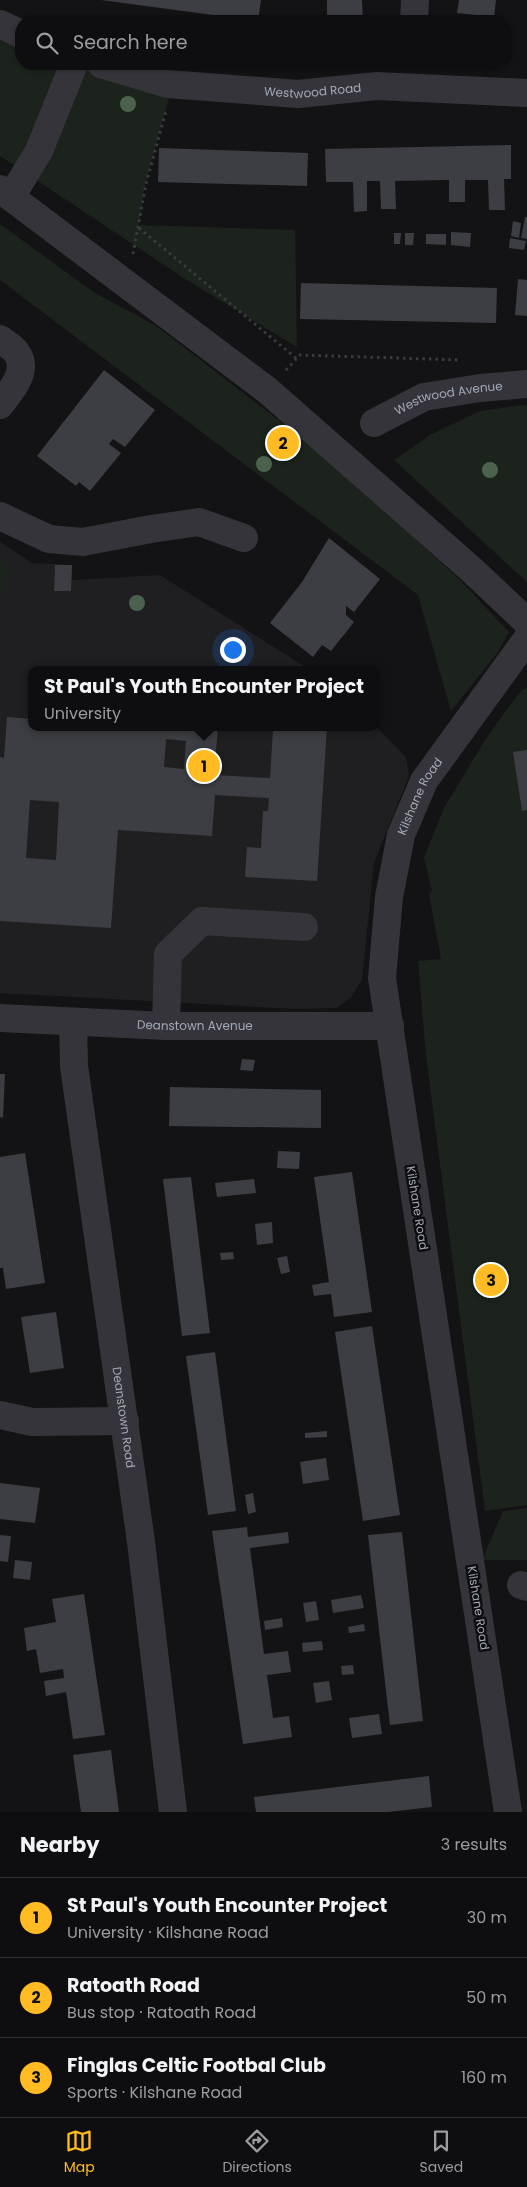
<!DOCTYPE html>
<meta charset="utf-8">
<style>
:root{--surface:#0e0e10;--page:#1c1c1e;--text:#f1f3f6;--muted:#9b9c9f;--line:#2e2e30;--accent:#ffbb21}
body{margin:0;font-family:Poppins,sans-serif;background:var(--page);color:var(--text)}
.you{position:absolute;left:232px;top:649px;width:18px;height:18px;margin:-12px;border:4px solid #fff;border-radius:50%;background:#1a73e8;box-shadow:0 0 0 8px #1a73e833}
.badge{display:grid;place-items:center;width:32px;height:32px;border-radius:50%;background:var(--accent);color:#111;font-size:16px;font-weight:700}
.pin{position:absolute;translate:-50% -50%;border:2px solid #fff;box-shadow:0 1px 5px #0006}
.popup{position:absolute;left:28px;top:666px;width:352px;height:65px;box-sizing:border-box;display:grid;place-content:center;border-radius:10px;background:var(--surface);filter:drop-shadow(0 1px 4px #0005);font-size:16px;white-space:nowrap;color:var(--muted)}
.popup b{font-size:19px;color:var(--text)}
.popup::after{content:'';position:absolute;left:50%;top:100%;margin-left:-10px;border:10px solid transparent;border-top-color:var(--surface)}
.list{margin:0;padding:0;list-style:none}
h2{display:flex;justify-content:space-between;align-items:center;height:65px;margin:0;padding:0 20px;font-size:21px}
h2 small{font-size:16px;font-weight:400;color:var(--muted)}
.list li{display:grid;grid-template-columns:32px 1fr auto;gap:15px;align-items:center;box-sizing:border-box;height:80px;padding:0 20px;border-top:1px solid var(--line)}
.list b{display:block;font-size:19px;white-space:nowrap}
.list p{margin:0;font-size:16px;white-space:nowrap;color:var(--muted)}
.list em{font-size:16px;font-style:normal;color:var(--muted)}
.icon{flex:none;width:28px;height:28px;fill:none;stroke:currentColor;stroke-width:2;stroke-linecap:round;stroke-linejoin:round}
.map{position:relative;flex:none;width:527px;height:1812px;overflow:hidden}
.search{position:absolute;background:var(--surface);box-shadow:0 1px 4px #0004;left:15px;right:15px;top:15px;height:55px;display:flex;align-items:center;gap:12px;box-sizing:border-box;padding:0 18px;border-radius:20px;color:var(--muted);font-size:19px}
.sheet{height:305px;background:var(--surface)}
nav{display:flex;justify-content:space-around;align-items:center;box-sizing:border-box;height:70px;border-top:1px solid var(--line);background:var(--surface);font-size:14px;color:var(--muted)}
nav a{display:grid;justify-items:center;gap:2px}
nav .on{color:var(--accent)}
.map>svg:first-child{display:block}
.built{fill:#1f1f22}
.green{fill:#1b231c}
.building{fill:#3c3e43;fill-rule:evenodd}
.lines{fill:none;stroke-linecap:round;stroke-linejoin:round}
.path{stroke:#3a3b41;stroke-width:3;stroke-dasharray:2.5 4;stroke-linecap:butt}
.minor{stroke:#34343a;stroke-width:28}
.tree{fill:#4b634e}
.labels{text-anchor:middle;stroke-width:5;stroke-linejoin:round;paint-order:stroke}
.street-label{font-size:12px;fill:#a3a9b7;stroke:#0e0e10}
</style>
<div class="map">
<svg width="527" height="1812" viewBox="0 0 527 1812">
<rect width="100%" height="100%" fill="#131315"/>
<path class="built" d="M0,542L32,563L72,565V580L160,575L310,670H31V727H376L406,757L409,776L374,863L362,980L351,997L337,1008L296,1009L0,993Z"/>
<path class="green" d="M0,23L21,35V64H98L173,84L145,185L139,225L295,230L297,347L185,279L0,156Z
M0,224L95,293L155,325L324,455L459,579L509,632L498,652L451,711L418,595L0,280Z
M523,405L527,406V582L394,460L430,435L480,411Z
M0,562L12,569L0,595Z
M527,688V1505L485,1511L426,1056L418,961L441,959L429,894L432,891L424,857L444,808L485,740L513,701L522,690Z
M527,1508V1560H482L503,1511Z"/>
<path class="building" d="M101,0H261L258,21Z
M327,0H362L363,21H327Z
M459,0H496L494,17L457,13Z
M511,145V179H504L505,210H489L488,180H465V202H449V180L395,181L396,209H381L380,181H367V211L354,212L353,182H326L325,149Z
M159,148L308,153L307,186L158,182Z
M525,217H527V239L521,238Z
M513,221L521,223L519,238L511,236Z
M451,232L471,233L470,247L451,245Z
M394,233H401L400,244H394Z
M405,233H414L413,245H405Z
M426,234H446V245L426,244Z
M510,238L526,241L524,250L509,248Z
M518,279L527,280V316L515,315Z
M301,283L497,288L496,323L300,319Z
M104,370L155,410L125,447L113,439L109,444L121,453L90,491L79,482L76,486L37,456Z
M329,538L380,579L354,612L346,606V615L354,622L331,651L322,645L313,657L270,623L302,582Z
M55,565H72L71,591H54Z
M60,666L90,668V670H59Z
M7,717L31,719V727H218L214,775L270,778L273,730L254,727H327L317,881L245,877L247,847L261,848L263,811H268L269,798L215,795L212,836L118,830L111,928L0,921V757L4,758ZM166,739L186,741L184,769L164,767ZM30,800L59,802L56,860L26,858Z
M527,750V810L522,811L513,752Z
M242,1059L255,1060L253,1071L240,1070Z
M0,1074H5L3,1118L0,1117Z
M170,1087L321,1090V1128L169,1126Z
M278,1151L300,1152L299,1169L277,1168Z
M25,1153L45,1283L6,1289L3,1268H0V1157Z
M352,1172L372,1312L334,1317L331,1294L314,1296L312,1285L329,1282L314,1177Z
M191,1177L210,1333L182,1336L163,1179Z
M254,1179L256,1193L217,1197L215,1183Z
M272,1222L273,1243L257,1245L255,1224Z
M233,1252L234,1259L221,1260L220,1253Z
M287,1256L290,1272L281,1274L277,1258Z
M56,1312L64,1368L30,1373L21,1317Z
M372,1326L400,1515L363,1521L335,1332Z
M215,1352L236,1511L208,1515L186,1356Z
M327,1431V1437L305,1438V1433Z
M326,1458L329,1480L303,1484L300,1462Z
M0,1483L40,1488L35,1523L0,1519Z
M253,1493L256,1512L248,1514L245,1495Z
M247,1527L248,1537L288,1532L289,1543L250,1548L264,1654L288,1651L291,1672L267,1675L273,1718L289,1716L292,1737L243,1744L212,1531Z
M402,1532L423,1721L390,1725L368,1535Z
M0,1535L11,1536L8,1562L0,1561Z
M15,1560L32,1562L30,1580L13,1578Z
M84,1594L105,1735L73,1739L66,1692L46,1696L44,1681L64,1678L63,1669L40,1673L36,1649L27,1651L24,1628L56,1622L52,1599Z
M361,1595L364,1608L333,1613L331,1600Z
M316,1601L319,1620L306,1622L303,1603Z
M282,1618L283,1627L265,1630L264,1621Z
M364,1624L365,1631L349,1633L348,1627Z
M322,1641L323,1650L303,1652L302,1643Z
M353,1665L354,1674L342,1675L341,1666Z
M329,1681L332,1700L316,1703L313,1683Z
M379,1714L382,1734L352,1738L349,1718Z
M111,1750L119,1812H81L73,1755Z
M429,1776L432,1807L388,1812H256L254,1797Z"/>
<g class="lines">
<path class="path" d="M139,228L297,359
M133,254L146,184L166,111
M286,370L300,355L461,360"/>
<g class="minor">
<path d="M414,21L415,0"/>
<path d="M0,24L21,34"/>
<path id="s1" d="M101,64L168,84L298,94L377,86L527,93"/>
<path d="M0,189L267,390L473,571L527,622"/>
<path d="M11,197L39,151L74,64"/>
<path d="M0,339C5,343 12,347 16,352C30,370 11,391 0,405"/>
<path id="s2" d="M374,423L424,397L480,388L527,384"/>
<path d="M0,516L49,539L83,542L151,529L199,522L244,538"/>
<path id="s3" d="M0,1018L166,1026H390"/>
<path id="s4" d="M73,1022L74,1066L141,1542L173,1812"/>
<path d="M166,1026L168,954L202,921L304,927"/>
<path d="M0,1415L32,1422L125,1421"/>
<path d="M521,1585L527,1587"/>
<path id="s5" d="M508,1812L382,978L389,897L401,835L424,781L527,639"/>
</g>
</g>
<g class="tree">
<circle cx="128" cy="104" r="8"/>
<circle cx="264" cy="464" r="8"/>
<circle cx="490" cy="470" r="8"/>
<circle cx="137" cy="603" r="8"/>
</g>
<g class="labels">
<g class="street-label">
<text dy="4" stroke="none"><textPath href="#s1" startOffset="215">Westwood Road</textPath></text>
<text dy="4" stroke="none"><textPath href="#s2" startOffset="80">Westwood Avenue</textPath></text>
<text dy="4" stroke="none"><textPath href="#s5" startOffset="1031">Kilshane Road</textPath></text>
<text dy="4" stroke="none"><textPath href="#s3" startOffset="195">Deanstown Avenue</textPath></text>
<text transform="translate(417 1208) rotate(81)" y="4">Kilshane Road</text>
<text dy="4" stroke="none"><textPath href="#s4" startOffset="399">Deanstown Road</textPath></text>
<text transform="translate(478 1608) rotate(81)" y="4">Kilshane Road</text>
</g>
</g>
</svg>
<div class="you"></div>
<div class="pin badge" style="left:204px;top:766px">1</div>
<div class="popup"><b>St Paul's Youth Encounter Project</b>University</div>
<div class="pin badge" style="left:283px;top:443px">2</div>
<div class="pin badge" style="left:491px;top:1280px">3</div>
<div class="search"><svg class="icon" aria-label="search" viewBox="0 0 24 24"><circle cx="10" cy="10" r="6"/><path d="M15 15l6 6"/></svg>Search here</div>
</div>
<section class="sheet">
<h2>Nearby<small>3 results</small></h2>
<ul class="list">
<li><span class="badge">1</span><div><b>St Paul's Youth Encounter Project</b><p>University · Kilshane Road</p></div><em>30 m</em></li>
<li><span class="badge">2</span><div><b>Ratoath Road</b><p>Bus stop · Ratoath Road</p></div><em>50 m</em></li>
<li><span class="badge">3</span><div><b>Finglas Celtic Footbal Club</b><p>Sports · Kilshane Road</p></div><em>160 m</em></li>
</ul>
</section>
<nav>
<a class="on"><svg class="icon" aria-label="map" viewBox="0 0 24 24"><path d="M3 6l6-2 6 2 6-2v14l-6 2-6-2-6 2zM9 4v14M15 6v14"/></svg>Map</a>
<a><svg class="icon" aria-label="directions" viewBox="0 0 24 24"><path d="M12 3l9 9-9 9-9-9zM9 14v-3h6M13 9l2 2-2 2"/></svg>Directions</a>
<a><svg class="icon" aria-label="saved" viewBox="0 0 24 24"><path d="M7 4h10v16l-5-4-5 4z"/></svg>Saved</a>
</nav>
